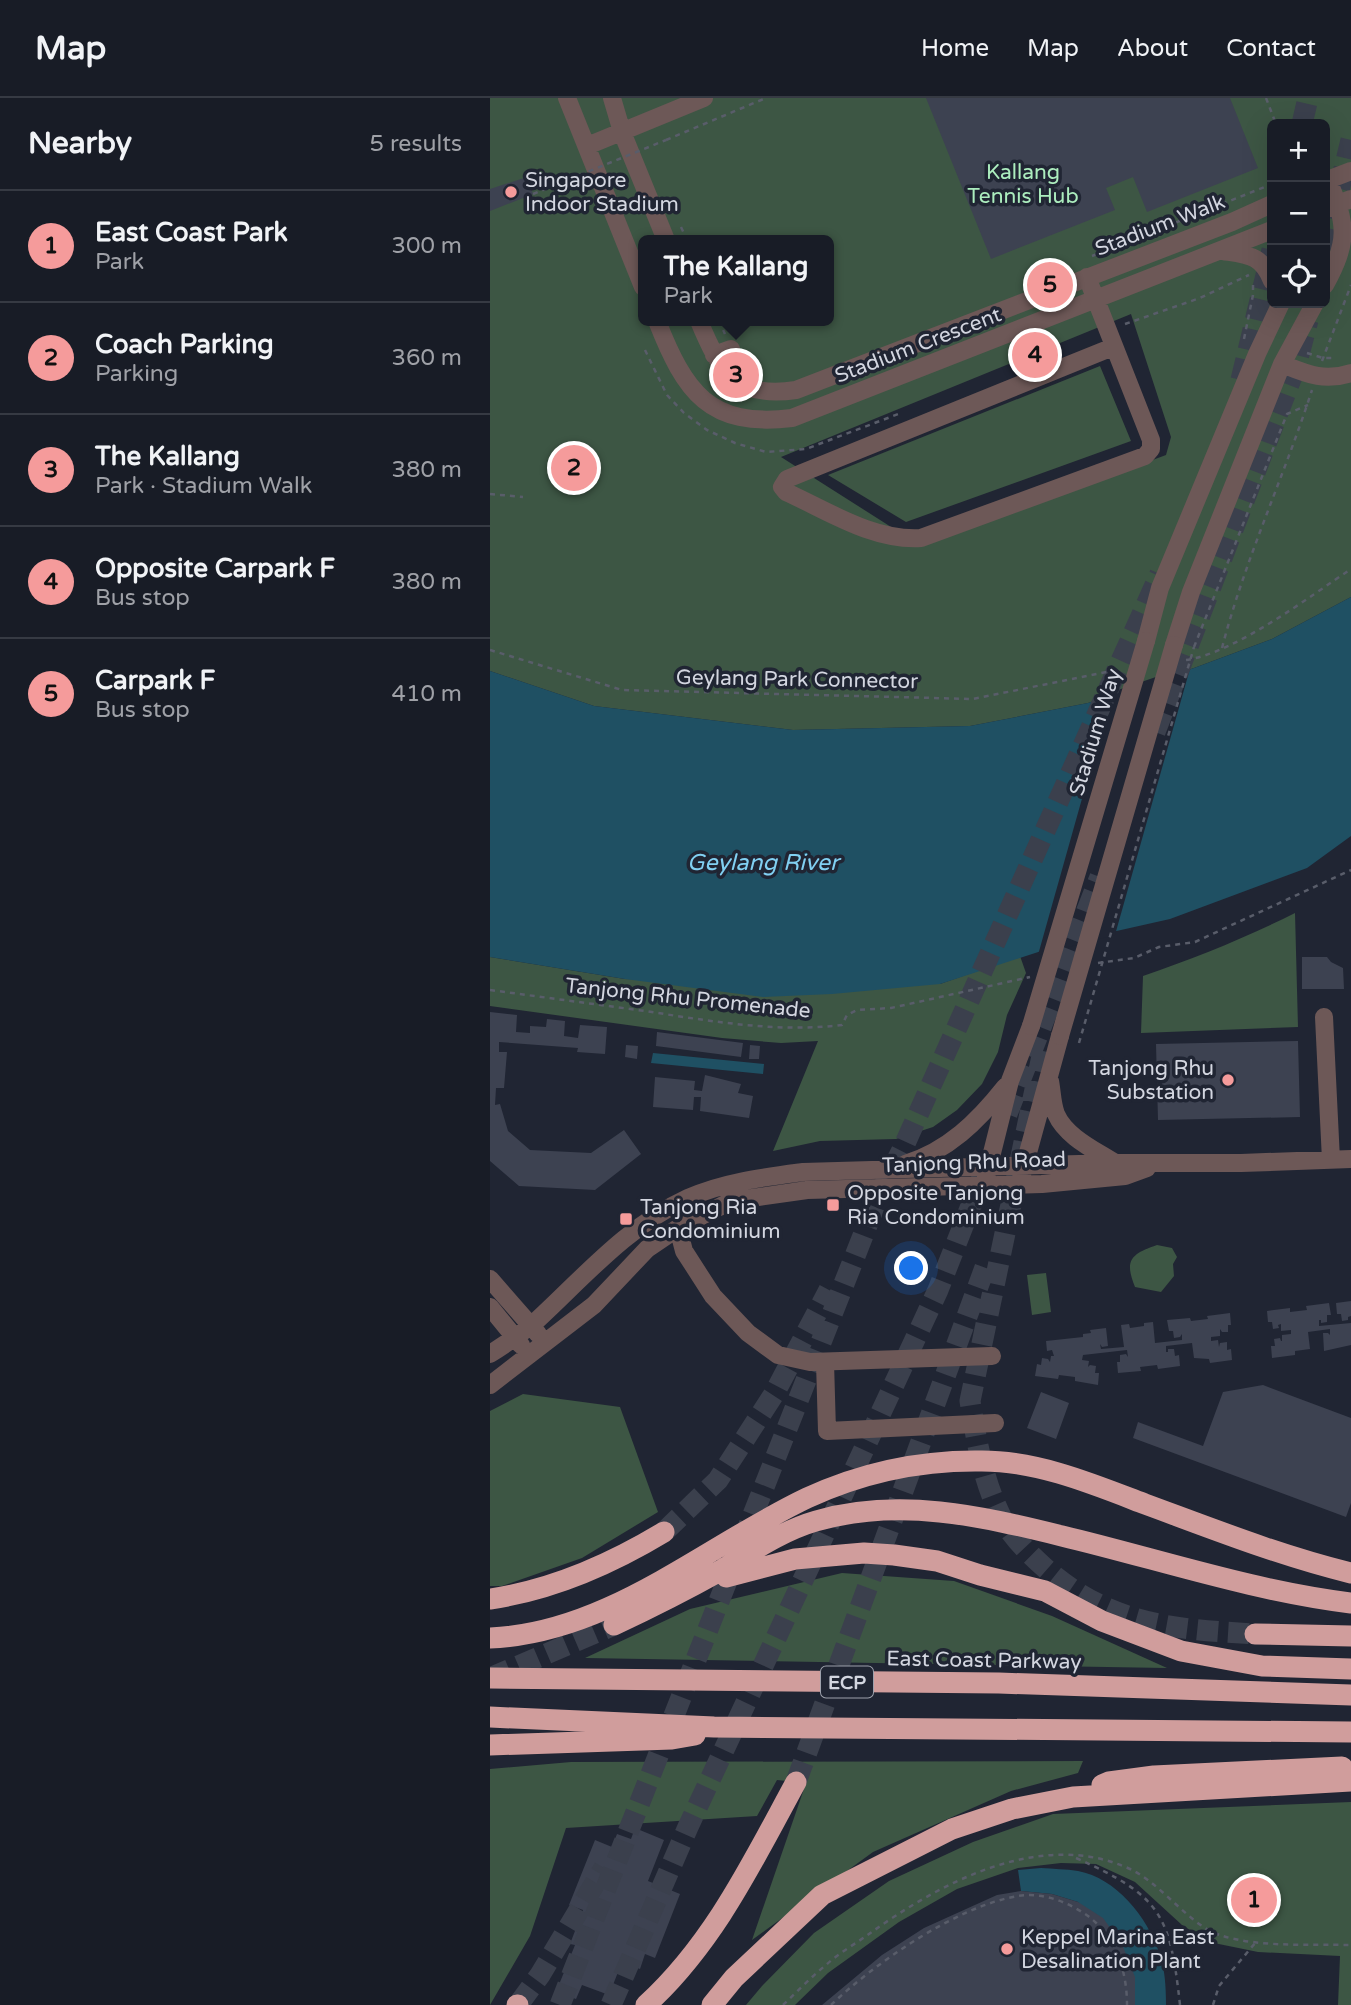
<!DOCTYPE html>
<meta charset="utf-8">
<style>
:root{--surface:#181c26;--page:#252932;--text:#f1f3f6;--muted:#9fa1a7;--line:#363a43;--accent:#f59b9b}
body{margin:0;font-family:"Varela Round",sans-serif;background:var(--page);color:var(--text)}
.controls{position:absolute;right:21px;top:21px;display:grid;overflow:hidden;border-radius:10px;box-shadow:0 7px 28px #0002}
.controls button{width:63px;height:63px;display:grid;place-items:center;padding:0;border:0;border-bottom:2px solid var(--line);background:var(--surface);color:var(--text);font:35px sans-serif}
.you{position:absolute;left:422px;top:1171px;width:24px;height:24px;margin:-18px;border:5px solid #fff;border-radius:50%;background:#1a73e8;box-shadow:0 0 0 10px #1a73e833}
.badge{display:grid;place-items:center;width:46px;height:46px;border-radius:50%;background:var(--accent);color:#111;font-size:23px;font-weight:700}
.pin{position:absolute;translate:-50% -50%;border:4px solid #fff;box-shadow:0 2px 7px #0006}
.popup{position:absolute;left:148px;top:137px;width:196px;height:91px;box-sizing:border-box;display:grid;place-content:center;border-radius:10px;background:var(--surface);filter:drop-shadow(0 2px 5px #0005);font-size:23px;white-space:nowrap;color:var(--muted)}
.popup b{font-size:26px;color:var(--text)}
.popup::after{content:'';position:absolute;left:50%;top:100%;margin-left:-14px;border:14px solid transparent;border-top-color:var(--surface)}
.list{margin:0;padding:0;list-style:none}
h2{display:flex;justify-content:space-between;align-items:center;height:91px;margin:0;padding:0 28px;font-size:30px}
h2 small{font-size:23px;font-weight:400;color:var(--muted)}
.list li{display:grid;grid-template-columns:46px 1fr auto;gap:21px;align-items:center;box-sizing:border-box;height:112px;padding:0 28px;border-top:2px solid var(--line)}
.list b{display:block;font-size:26px;white-space:nowrap}
.list p{margin:0;font-size:23px;white-space:nowrap;color:var(--muted)}
.list em{font-size:23px;font-style:normal;color:var(--muted)}
.icon{flex:none;width:38px;height:38px;fill:none;stroke:currentColor;stroke-width:2;stroke-linecap:round;stroke-linejoin:round}
.map{position:relative;flex:none;width:861px;height:1907px;overflow:hidden}
header{display:flex;align-items:center;gap:42px;box-sizing:border-box;height:98px;padding:0 35px;background:var(--surface);border-bottom:2px solid var(--line)}
header strong{font-size:33px}
nav{display:flex;gap:38px;margin-inline-start:auto;font-size:24px}
main{display:flex}
aside{flex:1;background:var(--surface)}
.map>svg:first-child{display:block}
.green{fill:#3d5644;fill-rule:evenodd}
.water{fill:#1f5063}
.pier{fill:#202533}
.building{fill:#3d4251}
.lines{fill:none;stroke-linecap:round;stroke-linejoin:round}
.highway-tunnel{stroke:#3b404d;stroke-width:21;stroke-dasharray:21 10;stroke-linecap:butt}
.path{stroke:#595d6a;stroke-width:2.5;stroke-dasharray:5 5;stroke-linecap:butt}
.minor{stroke:#6d5857;stroke-width:18}
.highway{stroke:#d09d9c;stroke-width:21}
.path-bridge{stroke:#595d6a;stroke-width:2.5;stroke-dasharray:5 5;stroke-linecap:butt}
.minor-bridge{stroke:#6d5857;stroke-width:18}
.poi-dot{fill:#f59b9b;stroke:#202533;stroke-width:2.5}
.labels{text-anchor:middle;stroke-width:7;stroke-linejoin:round;paint-order:stroke}
.shield{fill:#202533;stroke:#9da1ac;stroke-width:2}
.shield-label{font-size:19px;font-weight:bold;fill:#d3d6e0}
.park-label{font-size:21px;fill:#acedbe;stroke:#202533}
.poi-label{font-size:21px;fill:#d3d6e0;stroke:#202533;text-anchor:start}
.street-label{font-size:21px;fill:#d3d6e0;stroke:#202533}
.water-label{font-size:23px;font-style:italic;fill:#81d0f2;stroke:#202533}
</style>
<header>
<strong>Map</strong>
<nav><a>Home</a><a>Map</a><a>About</a><a>Contact</a></nav>
</header>
<main>
<aside>
<h2>Nearby<small>5 results</small></h2>
<ul class="list">
<li><span class="badge">1</span><div><b>East Coast Park</b><p>Park</p></div><em>300 m</em></li>
<li><span class="badge">2</span><div><b>Coach Parking</b><p>Parking</p></div><em>360 m</em></li>
<li><span class="badge">3</span><div><b>The Kallang</b><p>Park · Stadium Walk</p></div><em>380 m</em></li>
<li><span class="badge">4</span><div><b>Opposite Carpark F</b><p>Bus stop</p></div><em>380 m</em></li>
<li><span class="badge">5</span><div><b>Carpark F</b><p>Bus stop</p></div><em>410 m</em></li>
</ul>
</aside>
<div class="map">
<svg width="861" height="1907" viewBox="0 0 861 1907">
<rect width="100%" height="100%" fill="#202533"/>
<path class="green" d="M0,0H861V499L782,541L704,570L598,605L480,628L303,632L104,608L0,573ZM782,26H835V205H782ZM153,142H339V223H153ZM641,216L681,339L676,357L431,448L291,359Z
M610,268L641,343L416,424L338,377Z
M805,815L808,929L651,935L653,878C705,860 755,840 805,815Z
M530,858L536,875L517,917L508,954L492,986L467,1012L443,1029L406,1041L330,1043L283,1053L328,943L291,945L232,940L0,908V859L135,881L450,886Z
M667,1147L682,1150L687,1159L683,1166L684,1178L671,1194L645,1189C634,1162 641,1156 667,1147Z
M556,1175L561,1214L542,1217L537,1177Z
M33,1296L130,1309L168,1414L92,1460L12,1488H0V1313Z
M352,1475L464,1483L562,1518L677,1570L95,1560L200,1511Z
M593,1663L588,1675L521,1693L383,1754L262,1842L316,1685L287,1682L267,1718L76,1730L40,1838L0,1907V1671L81,1664Z
M861,1704V1907H848L850,1858L768,1854L719,1844L692,1827L645,1784L606,1766L571,1765L528,1770L467,1791L409,1824L338,1875L305,1907H256L272,1888L324,1835L399,1783L483,1744L563,1716Z"/>
<path class="water" d="M861,499V738L817,770L680,821L582,843L450,886L342,896L273,899L135,881L0,859V573L104,608L303,632L480,628L598,605L704,570L782,541Z
M163,955L274,966L273,976L161,965Z
M551,1770C563,1771 576,1771 588,1773C626,1780 657,1819 669,1854C675,1870 676,1889 676,1907H645L588,1804L562,1796L531,1793L528,1772Z"/>
<path class="pier" d="M701,567L625,837L548,857L622,594Z"/>
<path class="building" d="M436,0H740L768,70L657,114L643,79L616,90L625,112L501,161Z
M37,79L43,96L0,113V91Z
M812,859H837L841,864L853,870L854,891H812Z
M0,914L27,917L26,934L40,935V928L56,929L57,921L75,923L74,938L88,940L90,927L117,929L115,956L87,954L88,950L9,944V954H17L14,990H6L5,1007L10,1006L18,1033L40,1052L101,1055L134,1032L151,1056L105,1092L29,1088L0,1063Z
M167,934L253,945L251,959L166,948Z
M808,943L810,1019L668,1022L666,946Z
M136,947L148,948L147,961L135,959Z
M260,947L270,948L269,961H259Z
M215,977L251,986L248,995L263,998L259,1020L210,1013L211,999H204L203,1012L163,1009L165,979L205,983L204,992L212,993Z
M861,1203V1218L858,1219V1222L852,1223L851,1216H847L846,1205Z
M839,1205L841,1217H837V1224L831,1225V1222H829V1228L861,1225V1247L834,1253L833,1235H838L840,1237V1231L818,1234L820,1251L805,1253V1257L782,1260L781,1248H785L784,1241L790,1240L791,1243H792V1237L801,1236V1232L791,1233V1226L788,1227L789,1230L783,1231L782,1224H778L777,1213L800,1210V1214L817,1212L816,1208Z
M740,1215L741,1227H738V1234H732L730,1231V1238L721,1239V1243L728,1242L729,1249L730,1245L737,1244V1252L741,1251L742,1262L720,1265L719,1261L704,1260L702,1245L676,1248V1254H678V1251H684L685,1258L689,1257L690,1268L668,1271L667,1267L650,1269L651,1273L628,1275L627,1264H630V1257L636,1256L638,1259L637,1252L593,1257L592,1262L599,1263L598,1269L600,1267L606,1268L605,1275H609L608,1287L585,1283V1279L569,1277L568,1281L545,1278L547,1266L551,1267L552,1260L558,1261L560,1264L561,1258H564L562,1252L557,1253L556,1243L593,1239V1236L601,1235L600,1232L616,1230L618,1248L612,1249L610,1246L611,1251L634,1249L631,1227L639,1226L640,1230L654,1228V1225L663,1224L665,1245L692,1242V1236L690,1239L684,1240L683,1233H679L677,1222L700,1220L701,1223L718,1221L717,1218Z
M773,1287L861,1320V1405L856,1419L643,1340L648,1324L713,1348L733,1294Z
M551,1294L579,1305L566,1341L537,1330Z
M145,1730L174,1742L158,1783L190,1796L165,1860L155,1856L150,1871L132,1864L119,1897L92,1887L86,1901L66,1894L85,1847L80,1846L93,1812L79,1807L105,1742L122,1749L127,1736L141,1741Z
M531,1793L562,1796L588,1804L613,1820L632,1846L645,1879V1907H332L392,1857L434,1830L507,1797Z"/>
<g class="lines">
<path class="highway-tunnel" d="M812,26L818,0
M835,151L861,42
M751,282L782,152
M665,634L806,268L818,222
M553,953L480,1303C486,1339 492,1378 508,1412C517,1434 537,1454 555,1470C620,1527 682,1531 765,1536
M517,1016L610,779
M174,1434L228,1382L284,1296L339,1192
M0,1580L124,1527
M306,1684L497,1164
M28,1907L50,1877L114,1770
M70,1907L387,1102L413,1050L670,476
M121,1907L198,1729L448,1192L495,1072"/>
<path class="path" d="M776,0L786,26
M176,42L276,0
M191,129L197,142
M602,158L782,86
M229,223L235,236
M635,226L710,200L759,177
M754,241L763,197V182
M155,252L177,297L194,315L217,332L245,345L276,354L316,351L411,315
M817,255L833,260H845
M832,263L861,187
M0,396L33,399
M704,549L797,316L818,307
M732,550C755,461 794,379 822,292
M0,552L132,592L483,601L631,571
M696,562C745,555 819,499 861,471
M608,865L644,860L669,849L705,844L861,772
M0,892C52,899 103,906 155,913C220,923 287,935 352,927L357,917L367,912L401,910L540,879
M586,1760C671,1798 680,1816 690,1907
M293,1907C307,1894 321,1879 336,1867C349,1855 365,1846 379,1836C450,1785 551,1730 640,1771C666,1783 689,1813 715,1830C748,1851 821,1846 861,1847
M341,1907C385,1865 467,1808 528,1798C553,1794 578,1804 598,1818C626,1839 637,1873 637,1907
M723,1907L729,1888L766,1844"/>
<path class="minor" d="M77,0L153,189
M122,0L132,34L176,142
M97,48L214,0
M835,83L861,73
M835,111L861,101
M733,153C758,157 772,157 782,183
M597,179L661,342V351L655,358L431,440C383,443 338,413 296,394L292,389L297,381L623,249
M835,187C859,143 857,126 838,82
M167,223C195,294 219,330 302,320L782,132
M209,223C230,273 245,301 306,292L742,124L782,106
M224,257L241,251
M792,266C817,276 834,284 861,275
M656,543L670,490L767,256L791,205
M684,547L701,494L792,266L825,205
M834,919L841,1062
M560,983C562,993 562,1006 566,1016C576,1039 605,1052 625,1065
M415,1066C458,1053 488,1023 515,989
M496,1079L520,983L541,928
M531,1080L570,938
M188,1130L194,1153L223,1198L258,1235L288,1257L320,1264L502,1258
M0,1181L48,1236
M0,1209L31,1247
M0,1256C14,1247 31,1236 44,1225C93,1180 137,1128 198,1100C234,1084 275,1079 313,1074L625,1065H751L861,1061
M335,1264L337,1333L505,1325
M0,1287L104,1207L157,1151L188,1130L241,1103L317,1092L552,1086L635,1078L657,1070"/>
<path class="highway" d="M236,1479L305,1461L374,1455L404,1457L447,1463L490,1477L555,1493L612,1523L691,1553L772,1568L861,1571
M0,1501C62,1492 121,1466 174,1434
M124,1527C160,1510 194,1493 228,1474C260,1455 291,1433 326,1423C409,1399 491,1418 572,1438C668,1461 763,1493 861,1505
M765,1536L861,1538
M0,1540C119,1535 214,1449 317,1400C371,1375 432,1362 492,1363C548,1363 603,1386 655,1406C723,1431 791,1458 861,1475
M0,1580L509,1585L861,1597
M0,1619L224,1629L861,1634
M0,1647L182,1641L205,1637
M612,1687L619,1684L664,1678L852,1669
M27,1907H28
M156,1907C224,1845 263,1763 306,1684
M222,1907L244,1880L332,1797L462,1731L522,1711L583,1699L861,1683"/>
<path class="path-bridge" d="M43,96L176,42
M589,945L704,549"/>
<path class="minor-bridge" d="M541,928L656,543
M570,938L684,547"/>
</g>
<g class="poi-dot">
<circle cx="21" cy="94" r="7"/>
<circle cx="738" cy="982" r="7"/>
<rect x="336" y="1100" width="14" height="14" rx="3.5"/>
<rect x="129" y="1114" width="14" height="14" rx="3.5"/>
<circle cx="517" cy="1851" r="7"/>
</g>
<g class="labels">
<rect class="shield" x="331" y="1568.5" width="52" height="31" rx="5"/>
<g class="shield-label">
<text x="357" y="1591">ECP</text>
</g>
<g class="park-label">
<text x="533" y="81">Kallang<tspan x="533" dy="24">Tennis Hub</tspan></text>
</g>
<g class="poi-label">
<text x="35" y="89">Singapore<tspan x="35" dy="24">Indoor Stadium</tspan></text>
<text x="724" y="977" text-anchor="end">Tanjong Rhu<tspan x="724" dy="24">Substation</tspan></text>
<text x="357" y="1102">Opposite Tanjong<tspan x="357" dy="24">Ria Condominium</tspan></text>
<text x="150" y="1116">Tanjong Ria<tspan x="150" dy="24">Condominium</tspan></text>
<text x="531" y="1846">Keppel Marina East<tspan x="531" dy="24">Desalination Plant</tspan></text>
</g>
<g class="street-label">
<text transform="translate(670 127) rotate(-21)" y="7">Stadium Walk</text>
<text transform="translate(428 247) rotate(-21)" y="7">Stadium Crescent</text>
<text transform="translate(307 581) rotate(1)" y="7">Geylang Park Connector</text>
<text transform="translate(605 634) rotate(-73)" y="7">Stadium Way</text>
<text transform="translate(198 900) rotate(6)" y="7">Tanjong Rhu Promenade</text>
<text transform="translate(484 1064) rotate(-2)" y="7">Tanjong Rhu Road</text>
<text transform="translate(494 1562) rotate(1)" y="7">East Coast Parkway</text>
</g>
<g class="water-label">
<text x="273" y="772">Geylang River</text>
</g>
</g>
</svg>
<div class="controls">
<button>+</button>
<button>−</button>
<button><svg class="icon" aria-label="locate" viewBox="0 0 24 24"><circle cx="12" cy="12" r="6"/><path d="M12 2v4M12 18v4M2 12h4M18 12h4"/></svg></button>
</div>
<div class="you"></div>
<div class="pin badge" style="left:764px;top:1802px">1</div>
<div class="pin badge" style="left:84px;top:370px">2</div>
<div class="pin badge" style="left:246px;top:277px">3</div>
<div class="popup"><b>The Kallang</b>Park</div>
<div class="pin badge" style="left:545px;top:257px">4</div>
<div class="pin badge" style="left:560px;top:187px">5</div>
</div>
</main>
